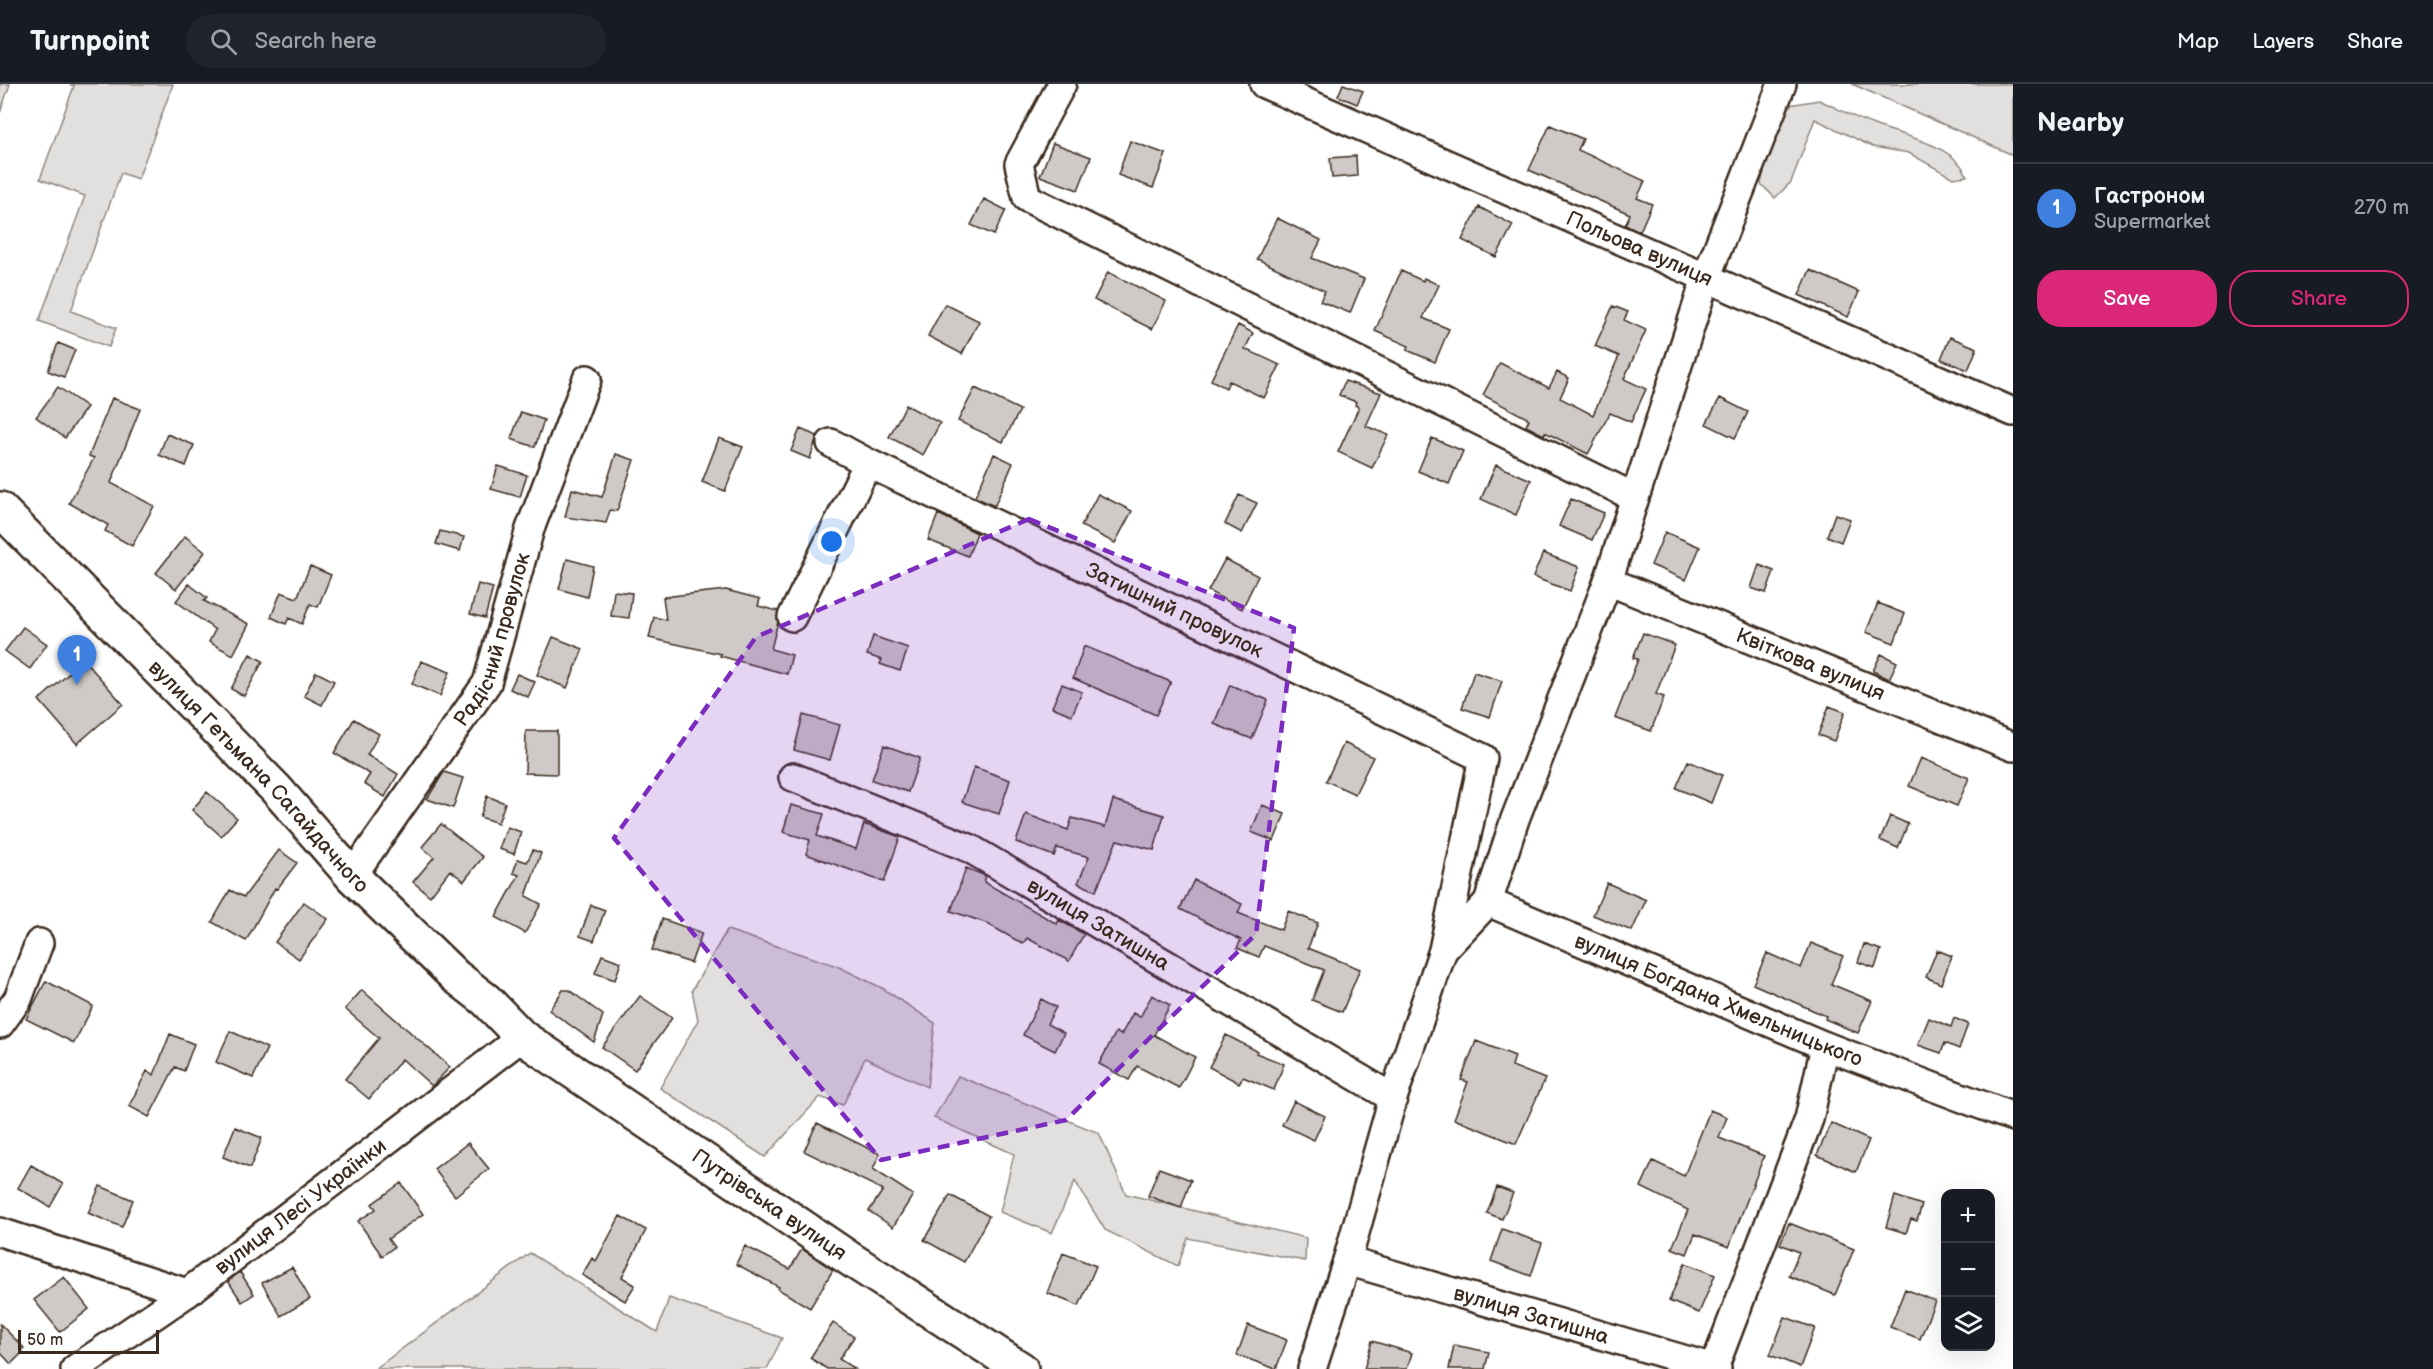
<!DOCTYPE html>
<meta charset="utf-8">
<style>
:root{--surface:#171b24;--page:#20242c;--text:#f1f3f6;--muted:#9ea1a6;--line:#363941;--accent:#db2777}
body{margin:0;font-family:"Balsamiq Sans",sans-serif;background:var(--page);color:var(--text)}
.controls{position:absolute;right:18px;bottom:18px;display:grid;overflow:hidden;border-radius:12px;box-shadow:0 6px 24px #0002}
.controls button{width:54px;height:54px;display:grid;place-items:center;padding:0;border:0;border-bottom:2px solid var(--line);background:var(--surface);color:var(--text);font:30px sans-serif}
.scale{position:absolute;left:18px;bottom:15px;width:141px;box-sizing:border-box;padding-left:6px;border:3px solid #3b2a1e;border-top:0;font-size:16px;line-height:21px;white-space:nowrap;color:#3b2a1e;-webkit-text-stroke:4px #fff;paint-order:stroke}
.you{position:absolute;left:832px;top:458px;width:21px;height:21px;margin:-15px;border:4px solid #fff;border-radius:50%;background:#1a73e8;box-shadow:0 0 0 9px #1a73e833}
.badge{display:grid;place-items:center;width:39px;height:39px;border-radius:50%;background:var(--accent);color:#fff;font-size:20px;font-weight:700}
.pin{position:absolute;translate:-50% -50px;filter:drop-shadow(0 2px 3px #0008)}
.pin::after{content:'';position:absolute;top:32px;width:21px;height:18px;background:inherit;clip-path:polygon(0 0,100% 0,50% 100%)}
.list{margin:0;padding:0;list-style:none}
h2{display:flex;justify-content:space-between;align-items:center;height:78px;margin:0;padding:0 24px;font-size:26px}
h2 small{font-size:20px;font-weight:400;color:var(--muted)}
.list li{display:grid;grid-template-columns:39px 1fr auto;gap:18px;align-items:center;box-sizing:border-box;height:90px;padding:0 24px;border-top:2px solid var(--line)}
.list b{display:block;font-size:22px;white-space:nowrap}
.list p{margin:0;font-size:20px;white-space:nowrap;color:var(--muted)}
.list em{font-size:20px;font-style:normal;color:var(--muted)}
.actions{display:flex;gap:12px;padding:18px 24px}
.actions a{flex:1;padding:14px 0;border:2px solid var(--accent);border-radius:24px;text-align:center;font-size:21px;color:var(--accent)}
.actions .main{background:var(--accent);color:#fff}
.icon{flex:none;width:33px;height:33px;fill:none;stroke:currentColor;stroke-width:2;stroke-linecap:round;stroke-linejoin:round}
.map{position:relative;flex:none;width:2013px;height:1285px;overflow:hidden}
header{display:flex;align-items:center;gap:36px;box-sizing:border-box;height:84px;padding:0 30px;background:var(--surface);border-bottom:2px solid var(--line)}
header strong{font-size:28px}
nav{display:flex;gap:33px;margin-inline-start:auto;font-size:21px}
.search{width:420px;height:54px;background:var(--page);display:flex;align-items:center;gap:15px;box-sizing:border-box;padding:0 21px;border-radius:33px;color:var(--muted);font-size:22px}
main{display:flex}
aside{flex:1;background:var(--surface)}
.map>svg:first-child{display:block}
.green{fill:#e2e0de;stroke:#8e857e;stroke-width:1.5}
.building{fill:#cfcac7;stroke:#3b2a1e;stroke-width:1.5}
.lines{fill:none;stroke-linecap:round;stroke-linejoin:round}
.minor-casing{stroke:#3b2a1e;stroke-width:32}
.major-casing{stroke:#3b2a1e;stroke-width:38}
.minor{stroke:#fff;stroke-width:27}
.major{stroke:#fff;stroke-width:33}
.marked{fill:#7b2cbf;fill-opacity:0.2;stroke:#7b2cbf;stroke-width:4.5;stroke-dasharray:12 8;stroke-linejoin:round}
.labels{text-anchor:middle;stroke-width:4.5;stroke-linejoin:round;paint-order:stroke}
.street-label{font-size:21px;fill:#3b2a1e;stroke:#fff}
</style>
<header>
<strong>Turnpoint</strong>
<div class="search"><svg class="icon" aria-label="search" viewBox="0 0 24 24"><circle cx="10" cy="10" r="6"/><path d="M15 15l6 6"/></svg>Search here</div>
<nav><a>Map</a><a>Layers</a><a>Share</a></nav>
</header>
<main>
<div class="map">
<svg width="2013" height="1285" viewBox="0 0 2013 1285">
<rect width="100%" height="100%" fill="#fff"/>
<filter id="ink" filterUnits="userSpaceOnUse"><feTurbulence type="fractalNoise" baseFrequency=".0167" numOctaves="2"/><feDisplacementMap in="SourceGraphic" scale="12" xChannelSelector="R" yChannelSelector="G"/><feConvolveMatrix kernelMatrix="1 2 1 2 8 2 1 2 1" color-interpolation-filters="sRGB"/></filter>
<g filter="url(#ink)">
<path class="green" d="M0,0H10L0,29Z
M69,0H173L138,95L121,89L71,227L116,244L109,263L39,237L85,112L40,95L74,2Z
M1852,0H2013V71Z
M1819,16C1837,24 1855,34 1874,41C1902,52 1955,60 1967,92L1953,94L1909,69L1873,63L1815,35L1791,98L1775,114L1761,100L1778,23Z
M727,846L837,882L882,904L935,939L927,1003L865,974L843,1021L820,1013L765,1073L660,1004L698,936L692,906Z
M958,992L1099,1049L1126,1110L1306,1154L1305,1177L1188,1154L1178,1182L1105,1146L1075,1097L1052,1149L1000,1128L1014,1070L934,1034Z
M530,1169L657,1248L669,1214L782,1254L767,1285H375Z"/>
<path class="building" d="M1343,0L1363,7L1357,20L1338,12Z
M1550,41L1583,55L1578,66L1645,97L1637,114L1652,120L1640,147L1625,141L1630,130L1529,86Z
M1130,57L1166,70L1153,104L1118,91Z
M1053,59L1091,73L1078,106L1040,92Z
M1356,72L1357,92L1332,94L1330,74Z
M984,115L1006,126L994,151L971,141Z
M1479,123L1513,141L1496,173L1462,156Z
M1277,134L1321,156L1312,174L1364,195L1350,229L1320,217L1325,207L1257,175Z
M1810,186L1859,208L1848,233L1799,211Z
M1401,187L1423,197L1424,194L1439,201L1423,234L1449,245L1435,278L1407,266L1409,262L1375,247Z
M1108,188L1166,217L1152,245L1094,216Z
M945,220L979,237L962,270L928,252Z
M1613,222L1628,228L1624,236L1646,246L1624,295L1646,305L1631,338L1610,329L1588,370L1545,348L1544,351L1526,342L1529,335L1483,311L1500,279L1549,304L1557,288L1569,294L1560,314L1593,331L1619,272L1595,262Z
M1238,241L1253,249L1245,265L1280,281L1264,314L1229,297L1226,304L1211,296Z
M1950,253L1977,264L1968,286L1941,275Z
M58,259L75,266L64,293L48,287Z
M1345,297L1381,309L1366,342L1388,351L1372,384L1338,368L1359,323L1355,321L1356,318L1339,311Z
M58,303L87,323L65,354L36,333Z
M975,304L1020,326L1003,358L958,337Z
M112,314L140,325L111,399L154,422L132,462L105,447L108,441L69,419L94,374L89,372Z
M1720,314L1748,328L1735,354L1706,340Z
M906,321L940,339L923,371L889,353Z
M521,328L544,336L535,363L511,355Z
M800,345L817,352L810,375L791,367Z
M167,350L194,361L186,382L159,371Z
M719,354L743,363L725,407L702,398Z
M1432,354L1463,367L1449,400L1418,387Z
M616,370L634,376L617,427L610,426L606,439L565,433L572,405L602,413Z
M994,370L1013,379L995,421H992L975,413Z
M1496,381L1531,396L1516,431L1481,415Z
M498,382L527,391L520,413L491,405Z
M1098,410L1132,427L1115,459L1081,442Z
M1239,411L1257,419L1242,449L1225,440Z
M1571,415L1604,429L1592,456L1559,442Z
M938,430L977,449L968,472L928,456Z
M1835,430L1850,435L1841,458L1827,452Z
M440,447L464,453L460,467L436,460Z
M1665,448L1700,463L1686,496L1651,481Z
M185,452L205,468L176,505L156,489Z
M1543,469L1579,483L1570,507L1533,493Z
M567,475L593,482L587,513L559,505Z
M1225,475L1258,492L1242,525L1208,507Z
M1759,481L1774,487L1766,509L1751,504Z
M310,482L331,491L318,523L310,520L302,540L289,534L286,540L271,533L281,508L297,514Z
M189,500L207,514L204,517L249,540L233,571L209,558L215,546L176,517Z
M478,500L493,504L485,534L470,530Z
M726,506L760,515L758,522L778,527V538L771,565L792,571L787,590L720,572L721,570L649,554L654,533L666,536L663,513Z
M614,507L632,509L629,534L611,532Z
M1878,519L1905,530L1894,559L1866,548Z
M23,543L47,560L30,585L5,567Z
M1643,549L1675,561L1656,610L1664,613L1651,647L1615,634L1638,575L1633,574Z
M873,552L908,564L900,587L880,580L882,576L867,571Z
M553,553L583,565L567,604L537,591Z
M1084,562L1171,598L1156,631L1073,594Z
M250,570L263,577L244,612L231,605Z
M1881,570L1897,578L1889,595L1873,587Z
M84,576L123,620L77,660L39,616Z
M421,577L450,588L440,612L412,600Z
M316,588L334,597L322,621L304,612Z
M1474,588L1502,597L1490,633L1462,624Z
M517,590L535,598L528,613L510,605Z
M1062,600L1082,608L1072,631L1052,623Z
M1230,601L1268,616L1252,655L1214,640Z
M1829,622L1845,628L1834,657L1818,651Z
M803,631L840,641L830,676L794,666Z
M354,635L379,650L367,671L398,690L385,713L364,700L370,690L334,669Z
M526,647H557V690L525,689Z
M1344,659L1373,673L1355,710L1326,697Z
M884,661L920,674L908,708L872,696Z
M1921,674L1969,694L1957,722L1909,702Z
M1688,677L1722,691L1711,719L1676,704Z
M974,683L1010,696L999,730L962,718Z
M444,688L463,694L453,724L427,715Z
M207,708L237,734L221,752L192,726Z
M487,712L505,719L498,739L480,733Z
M1113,716L1164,731L1154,766L1117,756L1096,807L1078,799L1089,773L1057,764L1054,772L1016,758L1026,730L1068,746L1072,734L1105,743Z
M791,721L824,730L817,752L856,765L864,740L900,753L884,798L806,770L810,756L783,748Z
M1262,721L1285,730L1274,757L1251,748Z
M1890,732L1908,740L1898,764L1880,756Z
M441,740L483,773L464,797L450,786L430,812L413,798L434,773L422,763Z
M507,743L521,748L514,770L499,765Z
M279,766L297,779L277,805L275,804L246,857L212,838L230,806L244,813Z
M533,766L541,769L526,812L541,820L525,849L496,833L519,791L513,789L518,775L527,778Z
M966,784L986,792L984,798L1057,840L1059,836L1084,850L1069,877L1027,854L1023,860L986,839L951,827Z
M1194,796L1242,820L1238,829L1281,846L1288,827L1318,839L1308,864L1360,885L1342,928L1312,916L1324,886L1264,862L1259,873L1237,864L1241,856L1180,825Z
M1607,799L1646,816L1632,847L1593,831Z
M304,818L328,835L299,875L275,858Z
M591,821L605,826L594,857L580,852Z
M662,835L702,849L691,879L652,866Z
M1811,859L1843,872L1831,900L1872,917L1858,949L1825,935L1826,932L1753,900L1767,869L1801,884Z
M1864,860L1881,866L1875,884L1858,878Z
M1937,866L1952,872L1941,900L1926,893Z
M602,871L621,878L615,896L595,889Z
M46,897L93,922L74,959L26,935Z
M362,906L450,983L432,1002L402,975L369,1015L345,995L379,954L345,925Z
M563,906H569L603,931L594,958L549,926Z
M1152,911L1170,921L1154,951L1195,973L1179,1004L1137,982L1129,996L1099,980L1116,948L1121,951L1133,929L1140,933Z
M640,912L672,934L635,986L602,963Z
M1041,915L1056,923L1047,940L1064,949L1055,967L1023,951Z
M1929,934L1951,943L1954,934L1968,940L1959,965L1945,959L1941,969L1918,961Z
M230,947L267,964L253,994L216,978Z
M170,950L194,960L184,987L175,983L149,1033L129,1022L147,987L154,991Z
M1226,951L1257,967L1256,969L1284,980L1274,1006L1243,993L1239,999L1209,983Z
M1476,957L1515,972L1512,982L1545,995L1516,1060L1454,1035L1468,998L1461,996Z
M1294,1017L1325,1032L1314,1056L1282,1041Z
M1710,1026L1727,1033L1719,1054L1764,1072L1729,1163L1695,1150L1687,1170L1672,1164L1688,1126L1641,1103L1653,1077L1684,1092Z
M817,1039L880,1070L873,1085L913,1111L893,1143L869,1127L883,1106L804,1067Z
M1831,1039L1869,1056L1856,1088L1817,1071Z
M235,1043L262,1054L250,1084L223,1073Z
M468,1059L489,1085L455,1112L434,1085Z
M31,1081L63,1100L50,1123L18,1104Z
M1159,1084L1191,1096L1181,1124L1148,1112Z
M401,1099L423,1130L388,1155L394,1163L382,1172L358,1137L376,1125L372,1120Z
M100,1102L133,1116L122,1143L88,1129Z
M1497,1103L1513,1109L1502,1135L1487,1129Z
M950,1111L989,1132L964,1178L924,1156Z
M1895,1112L1922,1121L1917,1137L1911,1135L1906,1149L1886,1143Z
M620,1132L646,1146L622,1193L635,1201L625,1217L582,1191L592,1174L596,1177Z
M1789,1139L1854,1165L1835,1211L1789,1192L1799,1168L1780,1160Z
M1502,1145L1542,1159L1531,1192L1491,1177Z
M745,1162L790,1185L802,1165L833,1186L810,1224L778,1205L779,1203L736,1180Z
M1063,1169L1096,1182L1079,1222L1047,1209Z
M1685,1179L1715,1191L1699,1229L1669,1217Z
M292,1183L310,1215L281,1232L262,1199Z
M240,1188L254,1210L242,1218L228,1197Z
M64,1193L89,1225L60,1248L34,1216Z
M1905,1205L1935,1217L1920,1255L1890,1243Z
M1785,1233L1815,1244L1800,1283L1770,1271Z
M833,1239L854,1253L839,1275L855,1285H827L810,1274Z
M0,1240L24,1264L22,1266L23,1268L11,1280L0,1268Z
M1248,1241L1287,1256L1276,1285L1237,1271Z
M1372,1257L1412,1269L1407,1285H1364Z
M1454,1261L1489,1268L1485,1285H1449Z"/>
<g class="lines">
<defs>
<g id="minor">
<path d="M1062,0L1019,80L1027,114L1634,413"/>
<path id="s1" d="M1264,0L2013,328"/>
<path id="s2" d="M868,379L1483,674L1443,866L1393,1014L1347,1177L1312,1285"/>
<path id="s3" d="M1608,497L2013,663"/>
<path d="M792,533L868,379L831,359"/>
<path id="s4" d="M793,693L969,764L1393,1014"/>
<path id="s5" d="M352,792L487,599L530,445L587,295"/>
<path d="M1488,818L1515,735L1608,497L1706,194L1782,0"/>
<path id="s6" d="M1444,865L1488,818L1825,962L2013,1033"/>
<path d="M0,940L18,915L39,859"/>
<path d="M0,1148L187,1209"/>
<path id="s7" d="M1347,1177L1717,1285"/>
<path d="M1714,1284L1809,1035L1825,962"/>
<path id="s8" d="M75,1285L187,1209L522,953"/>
</g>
<g id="major">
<path id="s9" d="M0,425L276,705L352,792L455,892L486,916L522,953L850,1175L1021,1285"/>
</g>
</defs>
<use href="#minor" class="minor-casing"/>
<use href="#major" class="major-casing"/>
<use href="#minor" class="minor"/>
<use href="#major" class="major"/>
</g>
</g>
<path class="marked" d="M1029,435L1294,544L1256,850L1066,1036L881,1076L614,754L756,553Z"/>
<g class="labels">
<g class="street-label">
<text dy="7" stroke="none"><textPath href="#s1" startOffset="410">Польова вулиця</textPath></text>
<text dy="7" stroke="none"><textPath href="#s2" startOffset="340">Затишний провулок</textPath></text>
<text dy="7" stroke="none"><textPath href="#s5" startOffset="278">Радісний провулок</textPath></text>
<text dy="7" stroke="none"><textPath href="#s3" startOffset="219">Квіткова вулиця</textPath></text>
<text dy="7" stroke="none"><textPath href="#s9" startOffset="372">вулиця Гетьмана Сагайдачного</textPath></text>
<text dy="7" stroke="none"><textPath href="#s4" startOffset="340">вулиця Затишна</textPath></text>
<text dy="7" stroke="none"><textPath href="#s6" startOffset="315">вулиця Богдана Хмельницького</textPath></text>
<text dy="7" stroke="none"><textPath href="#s9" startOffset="1042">Путрівська вулиця</textPath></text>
<text dy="7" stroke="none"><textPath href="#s8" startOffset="278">вулиця Лесі Українки</textPath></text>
<text dy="7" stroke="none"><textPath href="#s7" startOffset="192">вулиця Затишна</textPath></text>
</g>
</g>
</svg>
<div class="controls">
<button>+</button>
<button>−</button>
<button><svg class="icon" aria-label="layers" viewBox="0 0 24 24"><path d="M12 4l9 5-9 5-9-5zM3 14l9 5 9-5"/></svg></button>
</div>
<div class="scale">50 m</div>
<div class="you"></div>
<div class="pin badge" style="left:77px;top:601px;background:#3f7fe0">1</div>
</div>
<aside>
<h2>Nearby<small></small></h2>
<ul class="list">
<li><span class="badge" style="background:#3f7fe0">1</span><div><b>Гастроном</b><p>Supermarket</p></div><em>270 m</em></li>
</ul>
<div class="actions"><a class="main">Save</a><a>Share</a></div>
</aside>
</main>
